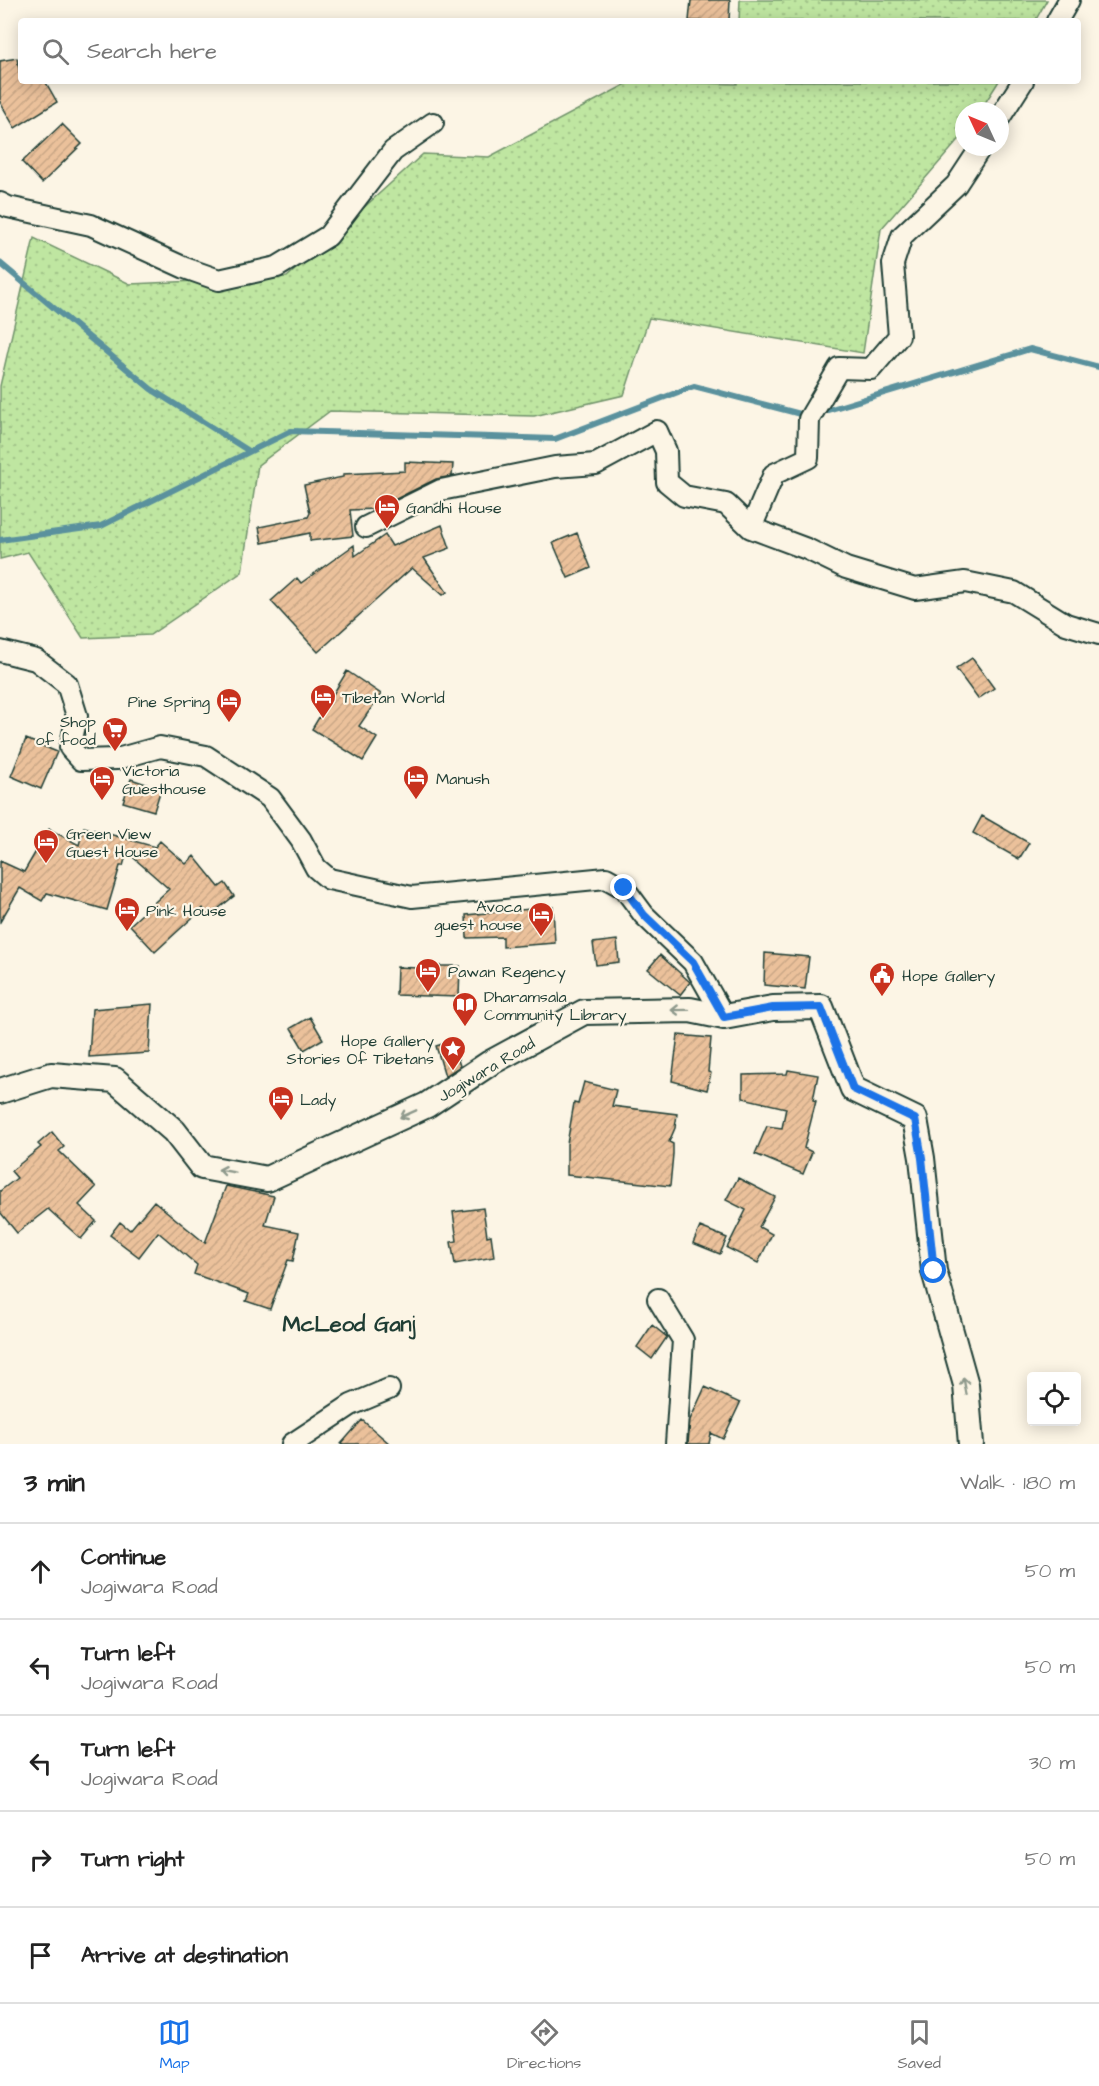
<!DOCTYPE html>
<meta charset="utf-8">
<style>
:root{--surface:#fff;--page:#f6f6f6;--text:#222;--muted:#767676;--line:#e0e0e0;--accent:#1a73e8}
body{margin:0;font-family:"Architects Daughter",sans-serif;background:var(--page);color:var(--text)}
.controls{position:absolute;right:18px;bottom:18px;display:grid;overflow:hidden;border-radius:6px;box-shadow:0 3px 15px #0003}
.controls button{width:54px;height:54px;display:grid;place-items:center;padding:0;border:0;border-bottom:2px solid var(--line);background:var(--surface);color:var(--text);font:30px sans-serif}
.compass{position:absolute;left:955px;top:102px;width:54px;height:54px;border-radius:50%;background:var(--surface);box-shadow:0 3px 15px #0003;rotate:314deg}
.stop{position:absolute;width:18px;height:18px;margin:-14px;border:4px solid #1a73e8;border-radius:50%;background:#fff}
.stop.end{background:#1a73e8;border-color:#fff;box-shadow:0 2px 6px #0008}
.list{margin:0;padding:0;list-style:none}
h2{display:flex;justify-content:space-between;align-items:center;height:78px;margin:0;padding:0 24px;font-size:26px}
h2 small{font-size:20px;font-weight:400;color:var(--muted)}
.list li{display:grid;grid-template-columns:39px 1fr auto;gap:18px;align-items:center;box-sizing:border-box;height:96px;padding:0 24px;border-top:2px solid var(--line)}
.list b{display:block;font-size:22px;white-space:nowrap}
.list p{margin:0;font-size:20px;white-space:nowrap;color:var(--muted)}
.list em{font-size:20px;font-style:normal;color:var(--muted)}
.icon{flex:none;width:33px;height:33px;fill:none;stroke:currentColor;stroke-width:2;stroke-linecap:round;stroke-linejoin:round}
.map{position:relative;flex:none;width:1099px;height:1444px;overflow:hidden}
.search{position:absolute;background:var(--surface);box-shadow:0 3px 15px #0003;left:18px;right:18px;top:18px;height:66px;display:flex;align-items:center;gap:15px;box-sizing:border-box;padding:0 21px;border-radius:6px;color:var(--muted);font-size:22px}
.sheet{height:558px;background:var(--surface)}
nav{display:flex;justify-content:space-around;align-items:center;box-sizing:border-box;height:84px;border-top:2px solid var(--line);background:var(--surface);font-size:16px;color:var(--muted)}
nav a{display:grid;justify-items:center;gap:3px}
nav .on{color:var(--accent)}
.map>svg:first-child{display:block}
.grass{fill:url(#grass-dots);stroke:#6f926a;stroke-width:1.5}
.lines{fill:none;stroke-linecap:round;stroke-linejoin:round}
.stream{stroke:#5a919d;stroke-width:6}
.building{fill:url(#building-hatch);stroke:#1f3d34;stroke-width:1.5}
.minor-casing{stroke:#1f3d34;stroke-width:24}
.tertiary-casing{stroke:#1f3d34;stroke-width:28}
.minor{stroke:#fcf5e5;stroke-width:20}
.tertiary{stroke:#fcf5e5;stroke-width:24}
.oneway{stroke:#8e998c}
.route{stroke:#1a73e8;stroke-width:8}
.labels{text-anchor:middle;stroke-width:4.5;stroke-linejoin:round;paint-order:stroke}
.poi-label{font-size:16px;fill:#1f3d34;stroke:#fcf5e5;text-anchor:start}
.street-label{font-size:16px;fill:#1f3d34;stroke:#fcf5e5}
.district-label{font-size:22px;font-weight:bold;fill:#1f3d34;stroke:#fcf5e5}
</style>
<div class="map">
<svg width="1099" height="1444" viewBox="0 0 1099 1444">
<defs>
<pattern id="grass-dots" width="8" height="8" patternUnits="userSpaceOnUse" patternTransform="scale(1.5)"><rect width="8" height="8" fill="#bfe6a1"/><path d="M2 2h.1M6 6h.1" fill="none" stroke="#a4c68b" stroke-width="1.8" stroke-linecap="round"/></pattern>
<pattern id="building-hatch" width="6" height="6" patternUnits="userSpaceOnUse" patternTransform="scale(1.5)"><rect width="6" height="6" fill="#ebc19b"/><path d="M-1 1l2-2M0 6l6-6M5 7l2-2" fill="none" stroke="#c9a786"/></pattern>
</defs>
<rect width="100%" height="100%" fill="#fcf5e5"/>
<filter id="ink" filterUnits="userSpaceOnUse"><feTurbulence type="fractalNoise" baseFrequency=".0167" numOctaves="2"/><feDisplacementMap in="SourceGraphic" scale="12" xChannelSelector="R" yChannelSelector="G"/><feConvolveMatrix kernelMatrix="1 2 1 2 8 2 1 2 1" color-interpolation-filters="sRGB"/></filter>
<g filter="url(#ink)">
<path class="grass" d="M740,0H1047L1035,21H739Z
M632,81L737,84V81H999L980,111H964V134L881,229L863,353L649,318L624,395L534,416L330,411L258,465L242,572L150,635L83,638L28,552L0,559V386L34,238L130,284L287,277L423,154L489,157Z"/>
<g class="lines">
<path class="stream" d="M0,263L151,389L249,451
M818,413L1030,349L1099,367
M0,540L101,526L291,431L555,439L694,386L808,416"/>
</g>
<path class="building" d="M691,0H730L729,21H689Z
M17,58L21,81H45L57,102L15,128L0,102V61Z
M62,124L82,144L42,183L22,162Z
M405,462L453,464L452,476L436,479L376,509L350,510L353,536L310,541V533L262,543L259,527L308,517L310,513L304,485L343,477V474L405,471Z
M442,525L450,548L424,558L447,592L443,595L412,568L318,652L271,601L297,578L301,583L354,545L355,556L385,535L392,546Z
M577,533L591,568L568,578L553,543Z
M972,658L994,688L978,699L956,669Z
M347,671L381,694L359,726L377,738L363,761L312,729Z
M26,739L57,752L41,789L11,776Z
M131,779L161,789L154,811L123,802Z
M982,816L1029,843L1019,859L973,833Z
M84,827L155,847L160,841L186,864L194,856L219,887L225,883L234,896L209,916L203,908L155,952L130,925L169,889L127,852L123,866H120L107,910L47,893L42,901L20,888L0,922V861L24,872L49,829L79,845Z
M553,907L555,943L503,947V937L467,938L466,915Z
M617,940L619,962L596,965L593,943Z
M765,953L809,957L805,989L764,985Z
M660,955L690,982L680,995L648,969Z
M439,966H460L459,997L396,995L397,967L439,969Z
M152,1004L149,1053L89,1057L92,1009Z
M310,1017L323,1039L304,1050L291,1028Z
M678,1035L711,1038L708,1072L711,1073L707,1090L672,1081Z
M452,1041L460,1066L445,1076L436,1046Z
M788,1070L818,1075L813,1100L816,1101L804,1148L812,1152L803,1174L755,1154L767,1126L782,1128L786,1108L743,1098V1075L787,1074Z
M584,1082L616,1090L612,1106L677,1114L675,1128L669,1142L673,1144V1154L670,1186L567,1175V1144L574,1103L578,1104Z
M52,1132L64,1147L59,1151L96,1187L79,1205L96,1221L81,1239L48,1209L17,1233L0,1212V1191L17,1178L11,1171L41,1147L38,1144Z
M738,1178L775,1197L759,1227L772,1234L758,1263L727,1248L746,1210L726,1200Z
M226,1186L274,1196L265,1225L299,1232L293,1261L288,1260L270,1309L246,1301L249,1294L194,1274L197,1265L158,1232L139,1257L110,1235L120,1222L130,1230L154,1201L205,1243Z
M483,1208L487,1236L491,1235L494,1257L455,1264L451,1242L457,1241L453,1212Z
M700,1227L727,1238L720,1254L693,1243Z
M652,1325L667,1337L652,1359L637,1347Z
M705,1387L740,1403L723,1439L711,1433L709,1444H688L690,1420Z
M362,1420L390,1444H341Z"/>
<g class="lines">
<defs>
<path id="minor" d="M1057,21L1069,0
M1000,117L1023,81
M0,203L8,207L91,225L185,268L219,280L277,267L328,236L393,151L433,123
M366,527L441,490L555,467L596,464L657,431L666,451L667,482L684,496L726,504L751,528L807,549L846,568L915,589L965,582L1014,592L1066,624L1099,634
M751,528L774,474L808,458L809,419L839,368L871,369L899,336L893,264L902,236L956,185L981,147
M0,651L36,660L67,684L77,716L70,748L81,760L117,759L160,747L206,756L270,798L301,840L316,868L329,879L412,897L606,878L624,888L644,915L693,962L724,1017
M658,1299L683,1340L676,1444
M292,1444L351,1405L389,1389"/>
<path id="tertiary" d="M0,1091L51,1075L115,1080L174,1131L202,1167L267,1179L427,1105L490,1063L584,1012L690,1010L724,1017L773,1008L821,1007L853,1089L915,1119L922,1158L934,1271L966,1385L971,1444"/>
</defs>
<use href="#minor" class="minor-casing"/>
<use href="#tertiary" class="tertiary-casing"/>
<use href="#minor" class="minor"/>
<use href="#tertiary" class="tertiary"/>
</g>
<defs><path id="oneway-shaft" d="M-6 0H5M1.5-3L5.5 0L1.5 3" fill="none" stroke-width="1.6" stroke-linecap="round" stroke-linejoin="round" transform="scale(1.5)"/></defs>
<g class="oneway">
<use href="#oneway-shaft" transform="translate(680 1010) rotate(179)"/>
<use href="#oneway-shaft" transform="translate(408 1114) rotate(156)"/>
<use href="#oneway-shaft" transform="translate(227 1171) rotate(-170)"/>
<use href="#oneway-shaft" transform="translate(965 1386) rotate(-100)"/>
</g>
</g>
<g class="lines" filter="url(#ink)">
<path class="route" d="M624,888L644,915L693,962L724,1017L773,1008L821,1007L853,1089L915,1119L922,1158L934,1271"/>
</g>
<defs>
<symbol id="hotel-pin" viewBox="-11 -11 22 30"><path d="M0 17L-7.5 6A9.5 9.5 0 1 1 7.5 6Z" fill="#c8321e" stroke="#fcf5e5"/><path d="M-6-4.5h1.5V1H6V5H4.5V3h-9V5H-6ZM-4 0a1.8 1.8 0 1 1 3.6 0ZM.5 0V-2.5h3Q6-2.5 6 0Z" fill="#fff"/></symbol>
<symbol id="supermarket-pin" viewBox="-11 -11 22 30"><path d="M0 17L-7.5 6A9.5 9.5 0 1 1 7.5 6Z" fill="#c8321e" stroke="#fcf5e5"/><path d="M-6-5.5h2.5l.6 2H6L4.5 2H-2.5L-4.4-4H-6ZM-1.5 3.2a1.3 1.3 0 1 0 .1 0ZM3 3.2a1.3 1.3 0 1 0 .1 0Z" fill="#fff"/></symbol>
<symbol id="civic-pin" viewBox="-11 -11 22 30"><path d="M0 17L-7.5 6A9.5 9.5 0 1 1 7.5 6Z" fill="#c8321e" stroke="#fcf5e5"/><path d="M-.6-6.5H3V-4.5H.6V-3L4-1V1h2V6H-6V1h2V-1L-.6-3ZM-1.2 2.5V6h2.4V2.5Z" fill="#fff"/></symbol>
<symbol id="library-pin" viewBox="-11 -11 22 30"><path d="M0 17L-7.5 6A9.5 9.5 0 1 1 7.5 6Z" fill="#c8321e" stroke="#fcf5e5"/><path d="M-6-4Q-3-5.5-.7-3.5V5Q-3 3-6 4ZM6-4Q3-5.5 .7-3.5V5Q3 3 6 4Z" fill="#fff"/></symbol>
<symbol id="sight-pin" viewBox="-11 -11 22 30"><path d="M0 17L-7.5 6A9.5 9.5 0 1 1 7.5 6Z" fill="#c8321e" stroke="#fcf5e5"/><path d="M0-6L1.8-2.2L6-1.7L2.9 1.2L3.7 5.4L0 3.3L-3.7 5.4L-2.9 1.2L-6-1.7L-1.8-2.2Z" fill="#fff"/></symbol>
</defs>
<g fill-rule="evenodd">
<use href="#hotel-pin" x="372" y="492" width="30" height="40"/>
<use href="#hotel-pin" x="308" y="682" width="30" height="40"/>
<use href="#hotel-pin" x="214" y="686" width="30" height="40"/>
<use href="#supermarket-pin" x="100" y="715" width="30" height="40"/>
<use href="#hotel-pin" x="401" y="763" width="30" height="40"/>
<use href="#hotel-pin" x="87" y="764" width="30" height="40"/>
<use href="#hotel-pin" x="31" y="827" width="30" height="40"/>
<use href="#hotel-pin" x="112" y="895" width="30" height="40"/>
<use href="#hotel-pin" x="526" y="900" width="30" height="40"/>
<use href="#hotel-pin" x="413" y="956" width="30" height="40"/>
<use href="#civic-pin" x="867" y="960" width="30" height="40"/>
<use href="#library-pin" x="450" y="990" width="30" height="40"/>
<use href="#sight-pin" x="438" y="1034" width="30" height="40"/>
<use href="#hotel-pin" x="266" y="1084" width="30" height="40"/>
</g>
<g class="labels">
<g class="poi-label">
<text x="406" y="513">Gandhi House</text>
<text x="342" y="703">Tibetan World</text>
<text x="210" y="707" text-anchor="end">Pine Spring</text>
<text x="96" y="727" text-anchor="end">Shop<tspan x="96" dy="18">of food</tspan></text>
<text x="122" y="776">Victoria<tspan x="122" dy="18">Guesthouse</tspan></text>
<text x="436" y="784">Manush</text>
<text x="66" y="839">Green View<tspan x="66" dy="18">Guest House</tspan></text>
<text x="522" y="912" text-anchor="end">Avoca<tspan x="522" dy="18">guest house</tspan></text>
<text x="146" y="916">Pink House</text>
<text x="448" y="977">Pawan Regency</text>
<text x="902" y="981">Hope Gallery</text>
<text x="484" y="1002">Dharamsala<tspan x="484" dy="18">Community Library</tspan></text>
<text x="434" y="1046" text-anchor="end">Hope Gallery<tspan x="434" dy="18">Stories Of Tibetans</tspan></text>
<text x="300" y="1105">Lady</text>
</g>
<g class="street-label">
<text transform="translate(486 1069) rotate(-31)" y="6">Jogiwara Road</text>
</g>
<g class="district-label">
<text x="349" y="1331">McLeod Ganj</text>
</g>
</g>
</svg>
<div class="controls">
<button><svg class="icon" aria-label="locate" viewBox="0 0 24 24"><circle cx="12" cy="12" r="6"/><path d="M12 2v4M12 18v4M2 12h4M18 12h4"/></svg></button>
</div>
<svg class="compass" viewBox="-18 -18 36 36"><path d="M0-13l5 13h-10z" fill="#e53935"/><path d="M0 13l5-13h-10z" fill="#767676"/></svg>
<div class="stop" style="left:934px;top:1271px"></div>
<div class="stop end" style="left:624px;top:888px"></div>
<div class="search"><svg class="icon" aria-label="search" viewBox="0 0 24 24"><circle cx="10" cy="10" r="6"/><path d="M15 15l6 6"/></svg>Search here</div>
</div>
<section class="sheet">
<h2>3 min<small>Walk · 180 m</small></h2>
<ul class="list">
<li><svg class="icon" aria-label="ahead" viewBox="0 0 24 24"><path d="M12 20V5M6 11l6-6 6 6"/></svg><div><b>Continue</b><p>Jogiwara Road</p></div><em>50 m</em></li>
<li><svg class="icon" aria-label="left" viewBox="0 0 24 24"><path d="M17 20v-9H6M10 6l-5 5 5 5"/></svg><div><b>Turn left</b><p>Jogiwara Road</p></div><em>50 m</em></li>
<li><svg class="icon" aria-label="left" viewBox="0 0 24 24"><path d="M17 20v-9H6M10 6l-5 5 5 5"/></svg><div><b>Turn left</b><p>Jogiwara Road</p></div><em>30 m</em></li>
<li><svg class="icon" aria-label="right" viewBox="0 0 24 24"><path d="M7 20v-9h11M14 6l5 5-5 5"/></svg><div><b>Turn right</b></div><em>50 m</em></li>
<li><svg class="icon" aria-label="arrive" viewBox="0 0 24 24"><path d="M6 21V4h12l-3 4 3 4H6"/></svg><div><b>Arrive at destination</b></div></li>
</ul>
</section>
<nav>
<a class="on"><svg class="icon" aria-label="map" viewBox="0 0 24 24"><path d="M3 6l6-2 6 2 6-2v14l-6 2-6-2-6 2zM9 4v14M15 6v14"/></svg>Map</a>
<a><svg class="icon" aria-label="directions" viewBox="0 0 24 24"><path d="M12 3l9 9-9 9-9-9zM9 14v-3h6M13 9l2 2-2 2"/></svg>Directions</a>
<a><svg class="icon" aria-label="saved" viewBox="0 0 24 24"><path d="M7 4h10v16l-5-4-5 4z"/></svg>Saved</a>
</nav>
